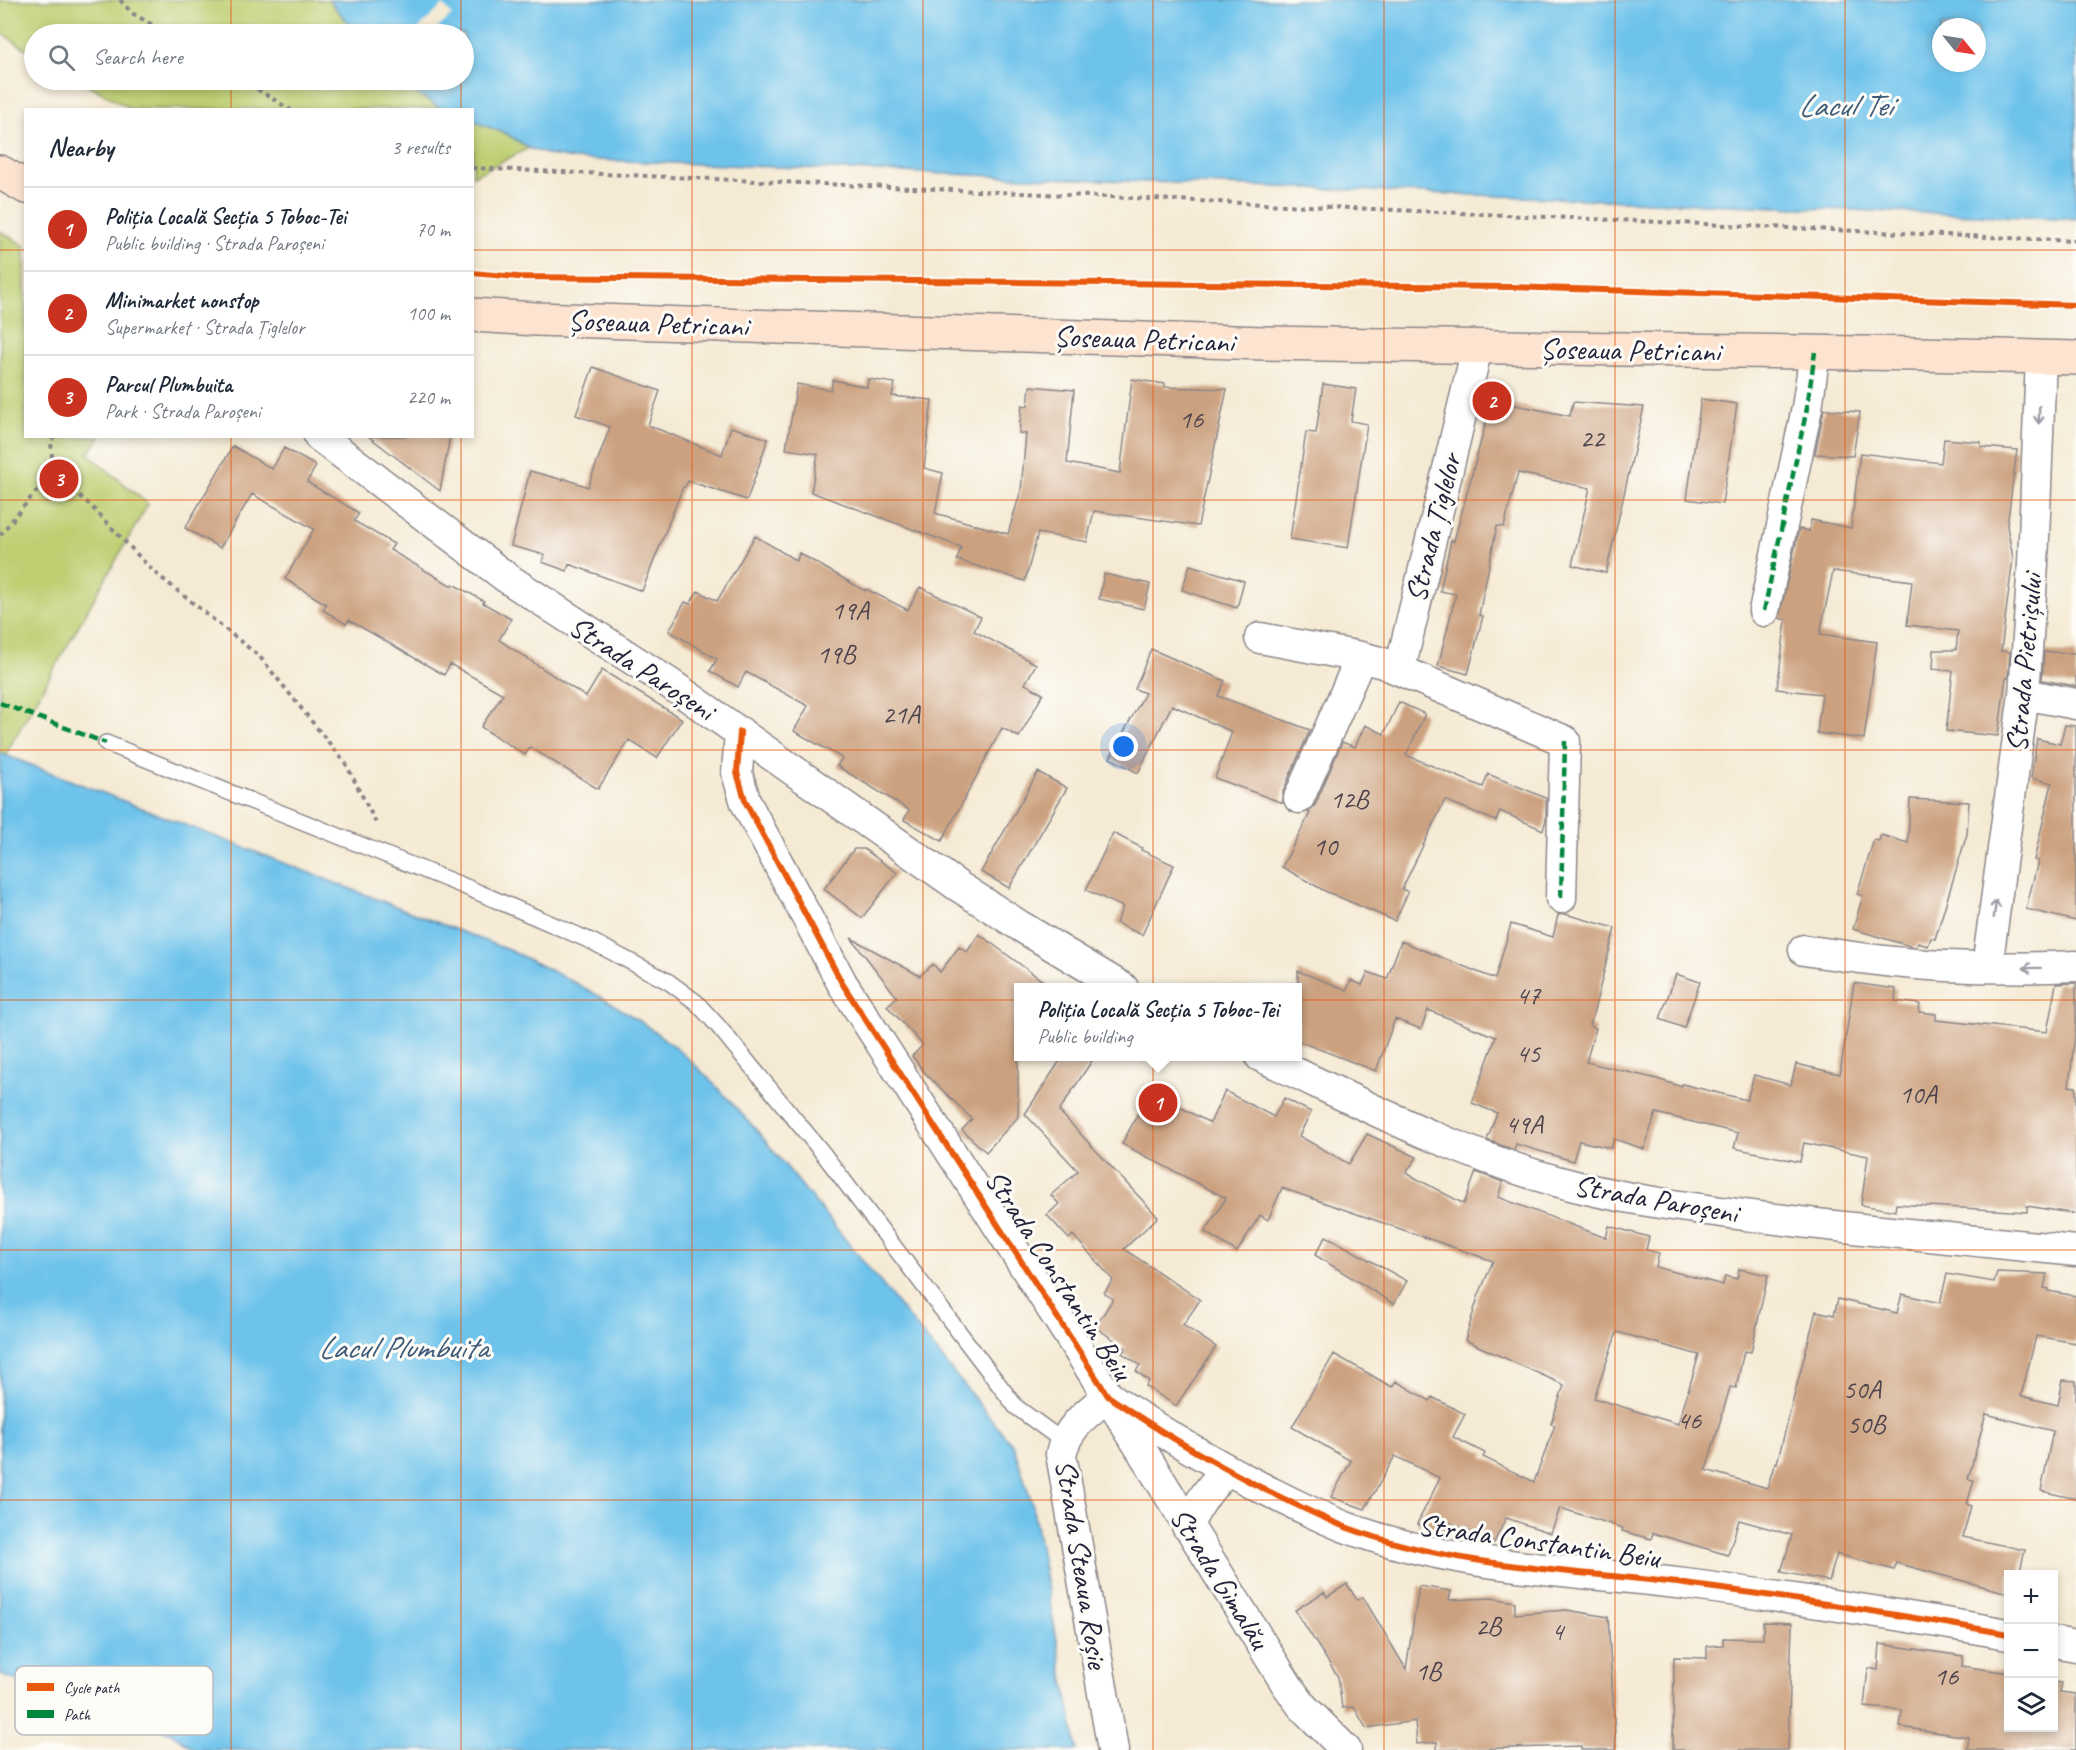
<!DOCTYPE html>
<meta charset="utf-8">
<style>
:root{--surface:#fff;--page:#f6f6f7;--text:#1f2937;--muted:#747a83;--line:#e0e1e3;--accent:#c8321e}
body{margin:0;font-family:Caveat,sans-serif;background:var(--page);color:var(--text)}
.controls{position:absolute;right:18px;bottom:18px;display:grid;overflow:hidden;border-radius:0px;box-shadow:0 3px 9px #0003}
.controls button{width:54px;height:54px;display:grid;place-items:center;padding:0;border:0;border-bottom:2px solid var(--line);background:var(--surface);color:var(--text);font:30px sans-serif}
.compass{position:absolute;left:1932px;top:18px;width:54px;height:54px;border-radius:50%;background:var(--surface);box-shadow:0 3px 9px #0003;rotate:120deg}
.you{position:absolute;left:1124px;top:747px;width:21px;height:21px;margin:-15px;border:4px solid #fff;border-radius:50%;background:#1a73e8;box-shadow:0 0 0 9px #1a73e833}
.badge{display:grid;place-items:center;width:39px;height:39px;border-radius:50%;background:var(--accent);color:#fff;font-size:20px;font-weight:700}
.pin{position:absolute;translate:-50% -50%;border:3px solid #fff;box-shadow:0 2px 6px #0006}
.popup{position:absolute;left:1014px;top:983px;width:288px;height:78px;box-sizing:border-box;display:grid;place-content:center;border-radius:0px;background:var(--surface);filter:drop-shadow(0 2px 4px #0005);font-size:20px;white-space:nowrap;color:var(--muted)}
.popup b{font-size:22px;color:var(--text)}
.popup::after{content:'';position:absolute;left:50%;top:100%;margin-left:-12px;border:12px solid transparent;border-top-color:var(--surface)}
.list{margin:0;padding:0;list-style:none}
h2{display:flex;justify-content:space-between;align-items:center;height:78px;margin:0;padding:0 24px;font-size:26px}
h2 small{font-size:20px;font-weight:400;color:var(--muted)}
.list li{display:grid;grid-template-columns:39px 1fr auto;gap:18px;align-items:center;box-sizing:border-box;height:84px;padding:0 24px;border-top:2px solid var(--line)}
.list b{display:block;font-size:22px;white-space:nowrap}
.list p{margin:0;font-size:20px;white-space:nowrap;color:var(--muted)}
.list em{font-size:20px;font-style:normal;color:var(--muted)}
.icon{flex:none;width:33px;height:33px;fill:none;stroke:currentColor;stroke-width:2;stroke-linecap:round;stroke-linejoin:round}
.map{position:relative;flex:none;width:2076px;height:1750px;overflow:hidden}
.search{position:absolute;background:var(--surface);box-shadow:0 3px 9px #0003;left:24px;top:24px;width:450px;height:66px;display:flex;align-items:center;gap:15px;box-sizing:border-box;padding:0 21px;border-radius:33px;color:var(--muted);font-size:22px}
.panel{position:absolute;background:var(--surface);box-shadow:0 3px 9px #0003;left:24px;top:108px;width:450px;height:330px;border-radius:0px}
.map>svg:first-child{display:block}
.green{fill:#becf72;stroke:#707856;stroke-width:1.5}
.water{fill:#6ec3eb;stroke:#487293;stroke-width:1.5;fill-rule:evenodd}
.pier{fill:#f5ead4}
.building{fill:#cca17f;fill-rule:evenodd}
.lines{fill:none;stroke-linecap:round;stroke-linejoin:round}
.service-casing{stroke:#8c8688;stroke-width:18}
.minor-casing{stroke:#8c8688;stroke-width:33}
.secondary-casing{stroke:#8c8688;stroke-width:36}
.path{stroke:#8c8688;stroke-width:4;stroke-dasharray:4.5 4.5;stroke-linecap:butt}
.service{stroke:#fff;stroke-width:15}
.minor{stroke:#fff;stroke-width:30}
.secondary{stroke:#fde4d1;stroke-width:33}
.quiet{stroke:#00873e;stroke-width:4.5;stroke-dasharray:9 4.5;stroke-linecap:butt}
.cycleway-casing{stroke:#fdfcf7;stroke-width:10}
.cycleway{stroke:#e8590c;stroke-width:6}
.oneway{stroke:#9c9ca7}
.grid{fill:none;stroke:#e8590c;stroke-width:1.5;stroke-opacity:0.55}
.labels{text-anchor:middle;stroke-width:6;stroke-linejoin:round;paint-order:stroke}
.number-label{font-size:27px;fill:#4c424c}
.street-label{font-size:30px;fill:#22223b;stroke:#fdfcf7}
.water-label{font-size:32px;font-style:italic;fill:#3d5a79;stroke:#fdfcf7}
.key{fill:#fdfcf7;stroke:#bbbbbf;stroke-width:1.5}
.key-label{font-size:16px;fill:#22223b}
</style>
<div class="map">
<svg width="2076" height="1750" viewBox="0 0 2076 1750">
<rect width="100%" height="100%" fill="#fdfcf7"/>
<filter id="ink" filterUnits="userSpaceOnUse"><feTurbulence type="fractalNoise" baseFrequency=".0167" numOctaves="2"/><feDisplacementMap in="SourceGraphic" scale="12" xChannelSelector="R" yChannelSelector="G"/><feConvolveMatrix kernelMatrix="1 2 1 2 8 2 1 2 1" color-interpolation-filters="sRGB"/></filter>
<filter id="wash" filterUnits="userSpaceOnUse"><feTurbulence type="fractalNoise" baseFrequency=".008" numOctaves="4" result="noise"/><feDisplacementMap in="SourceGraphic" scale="24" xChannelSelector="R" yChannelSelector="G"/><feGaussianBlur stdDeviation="1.35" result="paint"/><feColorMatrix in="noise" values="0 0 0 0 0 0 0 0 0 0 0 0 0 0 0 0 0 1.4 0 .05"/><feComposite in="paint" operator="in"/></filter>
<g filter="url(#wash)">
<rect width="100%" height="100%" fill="#f5ead4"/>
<path class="green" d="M0,0H329L358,34H34V54L0,32Z
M79,80H401L422,97L444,109H131Z
M473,121L507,134L529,148L473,176Z
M0,231L25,246L26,436L100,437L88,454L148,504L5,755L0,753Z"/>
<path class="water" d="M329,0H2076V219L574,159L549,155L529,148L507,134L473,121L472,110H444L422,97L401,80H464V34H358ZM1941,27H1977V63H1941Z
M0,753L511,951C565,977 620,1004 667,1041C702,1068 730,1101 759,1133L1014,1447L1032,1504L1077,1750H196L171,1733L0,1675Z"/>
<path class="pier" d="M443,5L452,15L431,34H413Z"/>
<g id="blocks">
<path class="building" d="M593,367L660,391L648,425L722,455L731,427L768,439L747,500L688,481L685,487H683L642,591L569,564L567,571L542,562L545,555L511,546L530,471L563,480V478L588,487L610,427L576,415Z
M868,379L895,383L892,396L932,400L924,468L943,473L935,513L1008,534L1021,490L1026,434L1019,433L1022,405L1028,406L1030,386L1074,390L1067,463L1120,473L1132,379L1165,384V387L1227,389L1198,526L1094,511L1087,542L1038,533L1025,581L957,560L961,547L811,492L818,454L786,449L797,384L831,390L833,380L867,387Z
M1323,384L1356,389L1351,421L1367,424L1348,548L1290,539L1306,432L1316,433Z
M1701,399L1737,404L1722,504L1687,499Z
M1492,400L1570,416L1573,402L1644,407L1606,573L1572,565L1590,488L1518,473L1504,527L1497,526L1479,615L1483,616L1468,674L1438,666L1456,594L1440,591L1451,540L1454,541Z
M1824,409L1860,412L1853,456L1815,454Z
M368,436H450L440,491Z
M1944,439L1981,442V447L2017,450L2007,526L2013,558L2001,651L2010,652L2008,678H2006L1998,736L1946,731L1953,671L1933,669L1934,650H1956L1958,631L1907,625L1912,581L1833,571L1820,634L1877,642L1864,739L1817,733L1822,694L1777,689L1786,620L1779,618L1799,529L1809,531L1811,520L1851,528L1860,453L1941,463Z
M233,446L272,469L284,448L316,466L307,482L359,513L354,521L394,544L390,550L452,586L453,584L484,601L483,603L511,619L499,640L586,697L602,670L682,719L657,758L629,740L598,789L530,747L525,755L481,727L503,694L450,664L444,675L349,620L346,624L323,610L326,604L285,579L314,529L252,494L220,548L185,528Z
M755,536L797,561L799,553L865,591L866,589L908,610L920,587L981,617L974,631L1036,664L1025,684L1043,694L1019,737L1002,728L942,841L904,820L909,810L837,766L842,758L794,731L808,706L746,672L738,687L710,671L717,659L669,631L685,602L690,604L698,591L717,601Z
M1190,565L1244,581L1237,608L1182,590Z
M1104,574L1150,584L1144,609L1099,599Z
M1151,649L1225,681L1218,696L1310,730L1283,791V803L1215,778L1232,732L1172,705L1138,773L1110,758L1145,693L1135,689Z
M2044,652L2076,653V686L2042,680Z
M1399,702L1425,714L1406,755L1483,787L1488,774L1546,798V820L1543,830L1500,811L1496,821L1445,800L1402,889L1408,892L1395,921L1325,891L1282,867L1310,813L1308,812L1315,805L1342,742L1355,747L1365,725L1384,734Z
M2065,725L2076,726V921L2026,909L2038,861L2034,860L2052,783L2031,778L2037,739L2060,744Z
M1038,772L1067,788L1009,888L981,872Z
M1910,799L1969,802L1967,834L1935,939L1931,938L1928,946L1918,943L1917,947H1913L1853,929L1863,896L1857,894L1874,840L1879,841L1881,835L1908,843Z
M1113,833L1142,848L1141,850L1174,865L1142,935L1116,923L1123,907L1086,890Z
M854,849H864L897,873L862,918L824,889Z
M1565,914L1615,928L1590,1026L1596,1028L1586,1062L1657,1079L1682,1087V1084L1747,1100L1754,1075L1791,1085L1796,1064L1840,1074L1854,983L1896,989L1895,1001L1920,1004L1919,1012L1936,1014V1020L2047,1032L2056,984L2076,983V1026L2069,1086L2076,1087V1214L2027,1206V1212L1896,1204L1895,1211L1861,1205L1868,1156L1804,1143L1800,1162L1734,1148L1738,1133L1656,1113L1644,1149L1614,1139L1611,1148L1579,1141L1573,1161L1516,1144L1514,1150L1487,1140L1497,1113L1472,1103L1496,1037L1428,1010L1421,1029L1395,1019L1376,1071L1298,1041V971L1347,990L1351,980L1362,985L1368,972L1387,979L1401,941L1495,979L1511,924L1553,937L1558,915Z
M979,934L1051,987H1018V1117L986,1152L962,1130L972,1119L926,1074L912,1056L923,1045L887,1006L897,997L851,938L920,976L933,964L940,972L959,947L967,952Z
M1676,974L1700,982L1684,1028L1660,1019Z
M1063,1056H1095L1059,1111L1158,1217L1124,1249L1200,1300L1183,1325L1216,1347L1176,1406L1146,1386L1149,1381L1136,1371L1140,1365L1122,1353L1126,1348L1095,1327L1113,1299L1104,1293L1113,1280L1073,1235L1069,1239L1047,1215L1059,1204L1051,1195L1078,1171L1025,1114Z
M1150,1091L1210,1123L1225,1091L1274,1117L1284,1098L1311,1112L1299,1136L1349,1164L1367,1134L1417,1157L1406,1173L1464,1204L1476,1172L1503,1182L1498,1197L1606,1238L1609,1226L1649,1237L1646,1250L1659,1253L1656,1267L1723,1285L1725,1276L1737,1279L1739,1269L1768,1275L1751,1352L1744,1351L1736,1388L1730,1387L1706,1470L1767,1488L1775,1462L1777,1463L1816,1311L1834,1315L1838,1299L1897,1313L1902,1294L1940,1303L1947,1274L1994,1282L1997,1272L2047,1274L2044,1288L2049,1289L2048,1291L2076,1296V1343L2036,1336L2021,1396L2058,1405L2063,1380L2076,1381V1499L2041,1491L2053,1431L1986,1414L1968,1479L1974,1480L1967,1504L1971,1506L1963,1537L2025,1550L2019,1575H2008V1593L1896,1563L1894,1570L1837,1554L1829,1581L1781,1572L1792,1535L1739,1520L1728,1555L1653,1533L1651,1539L1622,1531L1623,1528L1560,1508L1551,1533L1506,1518L1494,1543L1451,1523L1444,1537L1441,1536L1417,1524L1440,1478L1395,1456L1365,1509L1331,1497L1351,1461L1292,1427L1334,1354L1392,1387L1396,1381L1430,1401L1432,1397L1465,1414L1453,1437L1485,1453L1483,1457L1534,1482L1555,1425L1551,1424L1564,1385L1465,1340L1478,1297L1493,1261L1282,1188L1268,1220L1260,1215L1237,1252L1205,1232L1226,1198L1122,1144ZM1617,1332L1699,1355L1678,1424L1594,1398Z
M1326,1236L1407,1281L1394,1304L1315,1255Z
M1347,1584L1357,1600L1363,1597L1406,1669L1419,1586L1451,1591L1449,1600L1491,1598L1515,1602V1614L1567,1610L1608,1617L1616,1750H1581V1746L1437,1750V1742L1417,1744L1415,1721L1366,1728L1354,1707L1342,1708L1338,1677L1295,1610L1324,1592L1327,1597Z
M1763,1622L1792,1623L1788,1750H1673L1674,1657L1707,1658V1646L1723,1645V1638L1763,1639Z
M1880,1644L1963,1656L1962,1666L2008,1673V1728H2054V1682L2061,1683L2060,1692L2076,1694V1750H1967L1969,1737L1900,1727L1902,1710L1864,1707L1868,1668L1878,1670Z"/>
</g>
</g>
<g filter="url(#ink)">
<use href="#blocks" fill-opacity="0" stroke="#8c8688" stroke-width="1.5"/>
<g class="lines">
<defs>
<path id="service" d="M106,743L466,887L593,942L669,982L696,1002L718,1026L822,1152L1016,1407L1064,1442"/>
<path id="minor" d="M319,436L507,578L669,683L958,886L1020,926L1123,988
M1764,611L1807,408L1815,352
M1260,638L1361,657L1383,663L1565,741L1561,898
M1400,669L1477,348
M2024,694L2076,704
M740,732L737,773L746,803L842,983L1108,1396C1157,1430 1208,1460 1262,1488C1290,1502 1319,1517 1348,1528C1456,1568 1572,1570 1685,1584C1793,1598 1901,1615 2008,1634
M1299,798L1361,657
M1804,950C1851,957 1899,964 1946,966C1990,968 2033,968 2076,966
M1987,967L2024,694L2033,564L2041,357
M1260,1056C1357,1101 1453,1152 1556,1181C1620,1199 1686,1207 1752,1216C1860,1230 1968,1240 2076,1251
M1187,1526C1198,1504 1209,1487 1227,1470
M2054,1642L2076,1646
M1113,1750L1061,1454C1067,1427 1087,1413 1108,1396L1287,1685L1302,1706L1346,1750"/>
<path id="secondary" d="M0,172L26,187
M472,315L536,319L1264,343L1918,354L2076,358"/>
</defs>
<use href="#service" class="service-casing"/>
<use href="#minor" class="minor-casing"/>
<use href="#secondary" class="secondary-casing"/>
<path class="path" d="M120,0L132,13L168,34
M242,80L291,110
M472,168L2076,241
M54,436L51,441L53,471L91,506L153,571L260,657L346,764L377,825
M0,535L53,471"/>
<use href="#service" class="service"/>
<use href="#minor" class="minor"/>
<use href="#secondary" class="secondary"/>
<path class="quiet" d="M1764,611L1807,408L1815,352
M0,703L106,743
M1561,898L1565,741"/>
<defs>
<path id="cycleway" d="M472,273L518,277L1512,287L2076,305
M740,732L737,773L746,803L842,983L1108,1396C1157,1430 1208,1460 1262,1488C1290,1502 1319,1517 1348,1528C1456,1568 1572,1570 1685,1584C1793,1598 1901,1615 2008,1634"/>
</defs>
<use href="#cycleway" class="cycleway-casing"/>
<use href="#cycleway" class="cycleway"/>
</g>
<defs><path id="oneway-shaft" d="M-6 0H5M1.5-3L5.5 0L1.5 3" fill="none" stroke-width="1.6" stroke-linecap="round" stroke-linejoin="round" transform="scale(1.5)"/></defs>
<g class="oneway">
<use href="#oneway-shaft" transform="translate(2039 415) rotate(92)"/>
<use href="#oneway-shaft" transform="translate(1995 909) rotate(-82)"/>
<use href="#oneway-shaft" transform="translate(2032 968) rotate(179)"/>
</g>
</g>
<path class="grid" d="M231,0V34M461,0V34M692,0V1750M923,0V1750M1153,0V1750M1384,0V1750M1615,0V1750M1845,0V1750M231,80V110M461,80V110M0,250H26M472,250H2076M231,436V1750M461,436V1750M0,500H2076M0,750H2076M0,1000H2076M0,1250H2076M0,1500H2076"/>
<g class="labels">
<g class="number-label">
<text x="1191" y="428">16</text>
<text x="1592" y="447">22</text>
<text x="850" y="619">19A</text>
<text x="836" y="663">19B</text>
<text x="901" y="723">21A</text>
<text x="1349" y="808">12B</text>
<text x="1325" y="855">10</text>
<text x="1528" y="1004">47</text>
<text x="1528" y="1062">45</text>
<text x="1918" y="1103">10A</text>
<text x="1524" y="1133">49A</text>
<text x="1862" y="1398">50A</text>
<text x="1689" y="1429">46</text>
<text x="1866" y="1433">50B</text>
<text x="1488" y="1635">2B</text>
<text x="1557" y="1640">4</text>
<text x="1428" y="1680">1B</text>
<text x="1946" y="1685">16</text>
</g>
<g class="street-label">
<text transform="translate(658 323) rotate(2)" y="10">Șoseaua Petricani</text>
<text transform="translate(1144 339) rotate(2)" y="10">Șoseaua Petricani</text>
<text transform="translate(1630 350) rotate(1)" y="10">Șoseaua Petricani</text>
<text transform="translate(1433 528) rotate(-76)" y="10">Strada Țiglelor</text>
<text transform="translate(2024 663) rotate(-85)" y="10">Strada Pietrișului</text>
<text transform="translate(642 668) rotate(33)" y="10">Strada Paroșeni</text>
<text transform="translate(1656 1199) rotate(10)" y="10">Strada Paroșeni</text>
<text transform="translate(1059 1275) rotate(57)" y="10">Strada Constantin Beiu</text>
<text transform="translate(1539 1541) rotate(8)" y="10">Strada Constantin Beiu</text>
<text transform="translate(1082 1564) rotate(81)" y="10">Strada Steaua Roșie</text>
<text transform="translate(1220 1578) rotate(58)" y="10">Strada Gimalău</text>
</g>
<g class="water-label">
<text x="1845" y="116">Lacul Tei</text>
<text x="403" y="1358">Lacul Plumbuita</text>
</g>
</g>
<rect x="15" y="1666" width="198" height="69" rx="9" class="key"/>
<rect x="27" y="1683" width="27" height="8" fill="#e8590c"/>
<rect x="27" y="1710" width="27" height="8" fill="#00873e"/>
<g class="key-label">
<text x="64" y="1693">Cycle path</text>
<text x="64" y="1720">Path</text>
</g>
</svg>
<div class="controls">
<button>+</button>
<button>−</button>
<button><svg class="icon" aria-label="layers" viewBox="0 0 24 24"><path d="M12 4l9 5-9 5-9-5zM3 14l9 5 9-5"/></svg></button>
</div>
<svg class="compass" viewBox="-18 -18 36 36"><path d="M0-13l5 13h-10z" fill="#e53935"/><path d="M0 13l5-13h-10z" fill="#747a83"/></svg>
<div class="you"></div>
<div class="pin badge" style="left:1158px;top:1103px">1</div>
<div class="popup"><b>Poliția Locală Secția 5 Toboc-Tei</b>Public building</div>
<div class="pin badge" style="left:1492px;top:401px">2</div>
<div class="pin badge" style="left:59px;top:479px">3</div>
<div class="search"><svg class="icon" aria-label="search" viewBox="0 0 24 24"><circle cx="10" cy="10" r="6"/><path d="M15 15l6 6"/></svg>Search here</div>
<section class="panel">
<h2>Nearby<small>3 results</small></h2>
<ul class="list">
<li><span class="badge">1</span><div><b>Poliția Locală Secția 5 Toboc-Tei</b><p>Public building · Strada Paroșeni</p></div><em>70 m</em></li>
<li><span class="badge">2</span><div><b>Minimarket nonstop</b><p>Supermarket · Strada Țiglelor</p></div><em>100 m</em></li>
<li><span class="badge">3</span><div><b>Parcul Plumbuita</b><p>Park · Strada Paroșeni</p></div><em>220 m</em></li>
</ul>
</section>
</div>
